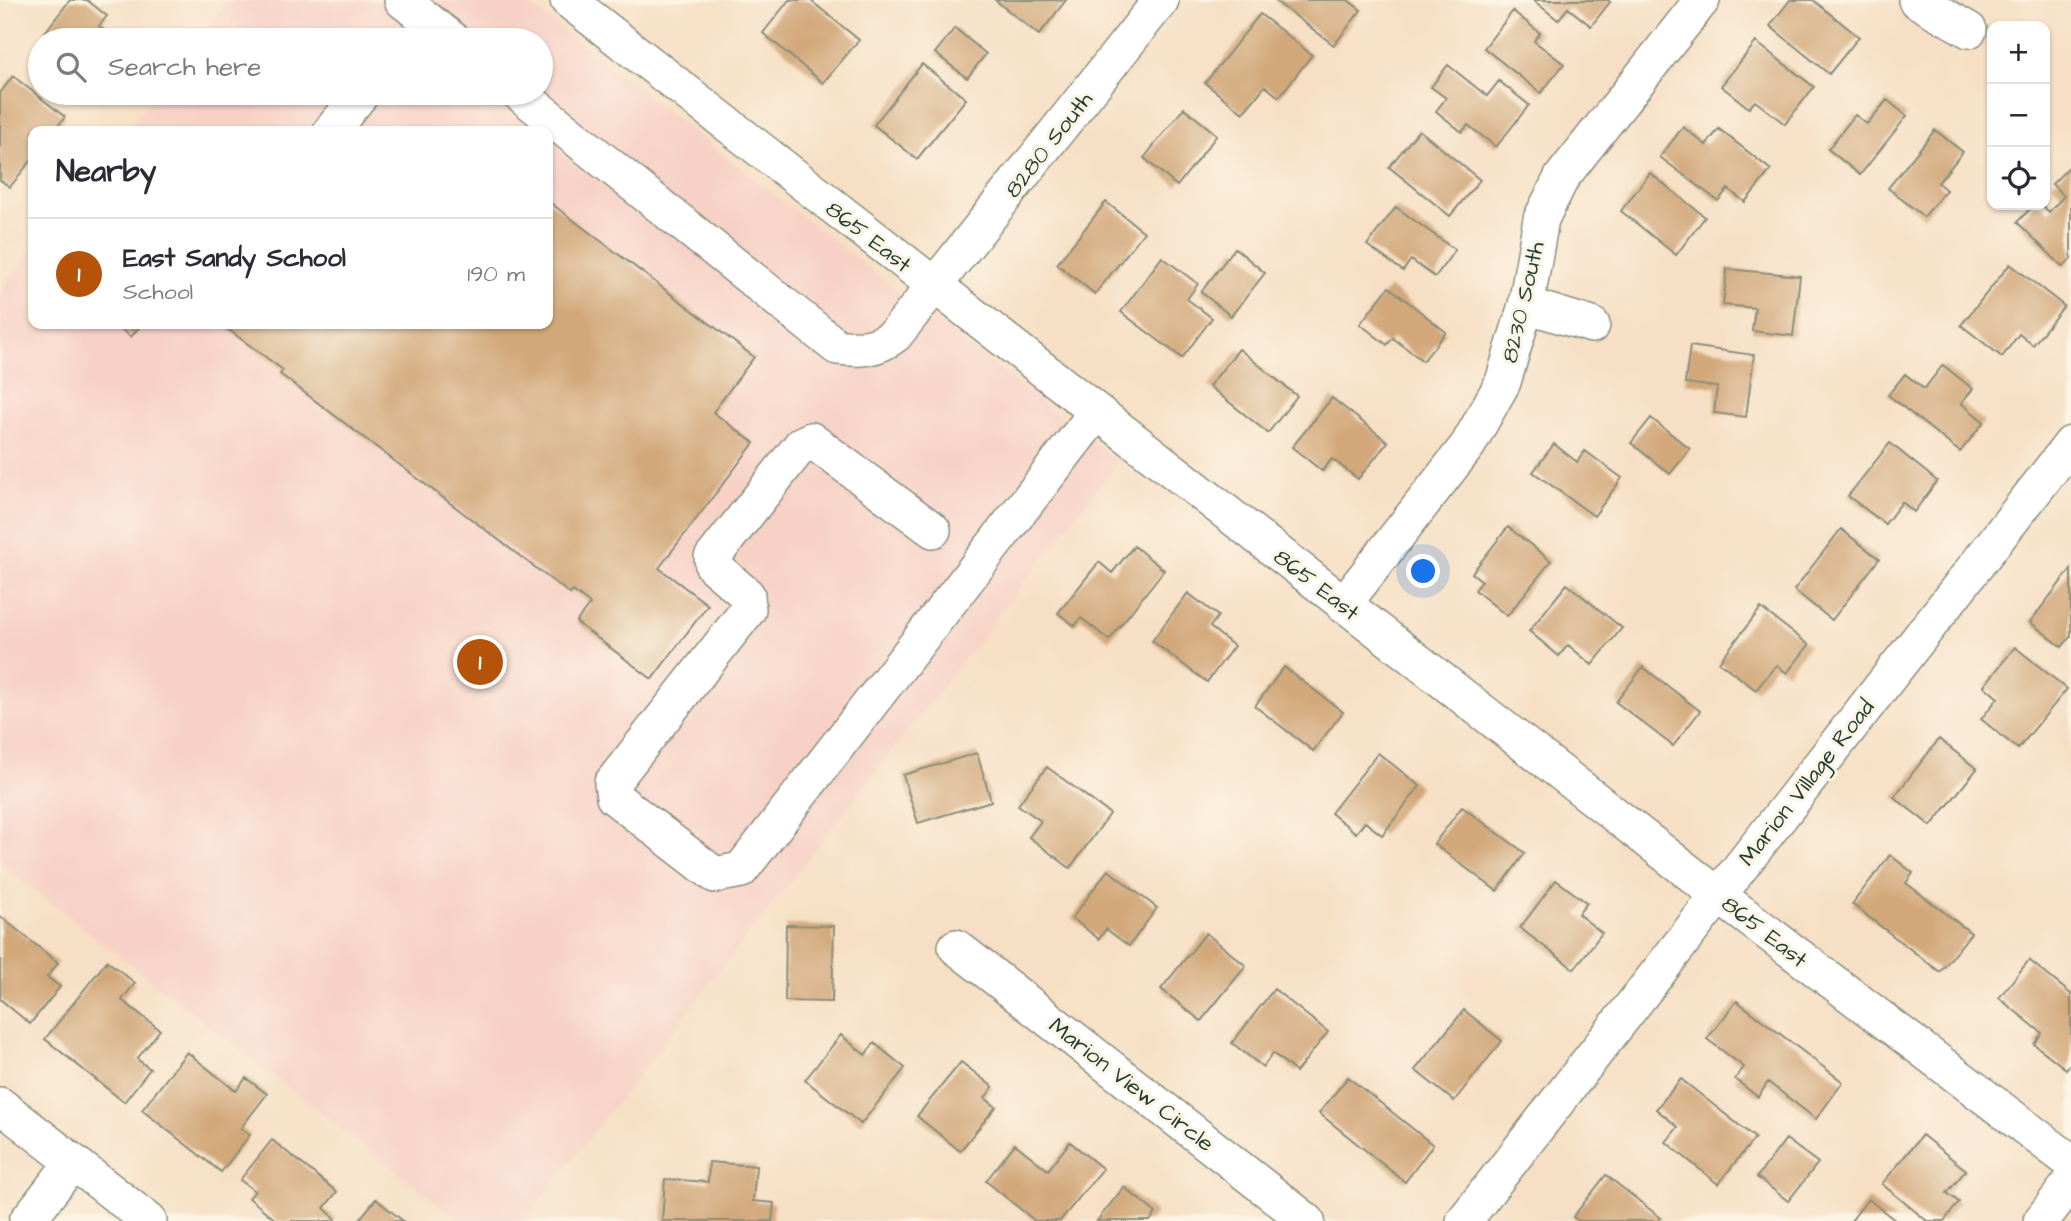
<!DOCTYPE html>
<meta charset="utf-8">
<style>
:root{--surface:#fff;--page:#f7f7f7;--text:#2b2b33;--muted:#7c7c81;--line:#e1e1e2;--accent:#b45309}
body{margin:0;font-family:"Architects Daughter",sans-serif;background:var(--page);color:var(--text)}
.controls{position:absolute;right:21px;top:21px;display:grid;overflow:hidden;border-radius:14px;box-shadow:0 2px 5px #0004}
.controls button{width:63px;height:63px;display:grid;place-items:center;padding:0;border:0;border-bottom:2px solid var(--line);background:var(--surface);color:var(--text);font:35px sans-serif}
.you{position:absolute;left:1424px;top:572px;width:24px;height:24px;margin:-18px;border:5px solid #fff;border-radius:50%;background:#1a73e8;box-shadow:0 0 0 10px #1a73e833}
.badge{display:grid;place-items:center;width:46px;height:46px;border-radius:50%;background:var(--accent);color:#fff;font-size:23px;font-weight:700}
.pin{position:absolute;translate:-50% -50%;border:4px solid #fff;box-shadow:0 2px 7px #0006}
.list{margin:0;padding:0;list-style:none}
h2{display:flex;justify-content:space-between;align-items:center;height:91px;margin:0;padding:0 28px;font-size:30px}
h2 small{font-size:23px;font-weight:400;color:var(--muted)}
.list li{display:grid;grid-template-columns:46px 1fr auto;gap:21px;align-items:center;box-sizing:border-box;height:112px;padding:0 28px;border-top:2px solid var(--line)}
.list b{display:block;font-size:26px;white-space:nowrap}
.list p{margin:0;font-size:23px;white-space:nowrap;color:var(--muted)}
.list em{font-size:23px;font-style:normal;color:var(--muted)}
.icon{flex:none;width:38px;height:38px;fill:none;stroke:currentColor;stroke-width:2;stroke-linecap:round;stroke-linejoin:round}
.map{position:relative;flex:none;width:2071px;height:1221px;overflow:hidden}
.search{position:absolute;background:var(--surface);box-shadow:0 2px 5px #0004;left:28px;top:28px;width:525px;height:77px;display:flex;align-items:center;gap:18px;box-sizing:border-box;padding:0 24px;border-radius:38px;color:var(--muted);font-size:26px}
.panel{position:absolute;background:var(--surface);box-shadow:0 2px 5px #0004;left:28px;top:126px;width:525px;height:203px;border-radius:14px}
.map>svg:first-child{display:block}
.built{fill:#f7d1c6}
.building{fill:#d2a87a}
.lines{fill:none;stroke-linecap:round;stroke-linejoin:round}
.minor-casing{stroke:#8a8e7c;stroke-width:38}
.minor{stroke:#fff;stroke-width:35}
.labels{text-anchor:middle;stroke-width:6;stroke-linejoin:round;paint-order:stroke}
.street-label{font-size:23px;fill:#1f3d34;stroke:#fcf5e5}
</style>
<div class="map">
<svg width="2071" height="1221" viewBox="0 0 2071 1221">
<rect width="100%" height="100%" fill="#fcf5e5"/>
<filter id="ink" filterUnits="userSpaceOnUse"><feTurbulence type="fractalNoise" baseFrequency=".0143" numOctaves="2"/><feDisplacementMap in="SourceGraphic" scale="14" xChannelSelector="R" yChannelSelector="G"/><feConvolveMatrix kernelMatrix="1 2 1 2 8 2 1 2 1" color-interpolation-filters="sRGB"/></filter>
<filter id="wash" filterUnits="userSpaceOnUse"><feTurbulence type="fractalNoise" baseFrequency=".00686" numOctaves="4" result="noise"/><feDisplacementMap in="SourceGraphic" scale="28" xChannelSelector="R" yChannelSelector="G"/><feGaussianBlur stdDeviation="1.57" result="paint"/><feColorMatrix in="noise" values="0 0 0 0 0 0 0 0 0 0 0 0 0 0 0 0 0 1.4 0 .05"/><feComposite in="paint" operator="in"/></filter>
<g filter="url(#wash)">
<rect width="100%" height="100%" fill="#f6dfc4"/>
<path class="built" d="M229,0H524L1118,462L524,1221H460L0,863V291L33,249V324H548V131H126L156,93H541V40H197Z"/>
<g id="blocks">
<path class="building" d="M70,0H87L107,16L99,26L117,40H55L45,32Z
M789,0H810L859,40L823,83L763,33Z
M995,0H1066L1039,35Z
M1274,0H1348L1361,10L1334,45Z
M1533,0H1608L1610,2L1591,26L1568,8L1558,20Z
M1790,0H1813L1859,37L1829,74L1770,26Z
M1513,11L1540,33L1534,41L1564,64L1541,93L1484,48Z
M1260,14L1312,55L1279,97L1265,86L1243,113L1205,83Z
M955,28L986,54L967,78L935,53Z
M1756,42L1814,87L1785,124L1755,101L1749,108L1721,86Z
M922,64L966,99L917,159L874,125Z
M1448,65L1487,96L1499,81L1529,105L1496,147L1468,125L1462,132L1436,111L1446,98L1431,87Z
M13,76L65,117L54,131H33V158L10,187L0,180V93Z
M1887,100L1907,116L1860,175L1828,149L1855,115L1867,124Z
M1184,108L1217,135L1177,186L1144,158Z
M1683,127L1706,145L1719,129L1771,170L1745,202L1728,189L1718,201L1660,157Z
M1419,130L1480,180L1450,216L1389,167Z
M1935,130L1963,152L1938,183L1946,190L1924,217L1888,188Z
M2071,165V259L2063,267L2017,222L2034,205H2042L2049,212L2064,196L2052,184Z
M1650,173L1705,217L1676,255L1621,211Z
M548,201L754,357L713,412L754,443L659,568L708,605L652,679L576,622L590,604L573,591L570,594L280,374L283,370L221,324H548Z
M1106,202L1144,232L1095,294L1057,264Z
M1396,207L1455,250L1435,277L1411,260L1403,271L1367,245Z
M1235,248L1265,273L1231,316L1201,292Z
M1162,257L1198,284L1187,299L1212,318L1182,358L1121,312Z
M2010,264L2064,306L2033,345L2019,334L2002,357L1961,325Z
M1727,269L1800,276L1793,336L1752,331L1755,308L1723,305Z
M1389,287L1446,332L1423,361L1393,338L1387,345L1360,324Z
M114,324H142L131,337Z
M1690,346L1754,355L1746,417L1714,413L1717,387L1685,383Z
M1239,349L1297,396L1268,433L1209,386Z
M1943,365L1973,389L1961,403L1984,422L1960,452L1888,395L1905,374L1924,389Z
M1332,398L1388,442L1358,479L1332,459L1322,471L1292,447Z
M1651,418L1690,449L1670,474L1631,443Z
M1890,443L1937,481L1914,512L1902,502L1885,524L1848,496Z
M1554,444L1577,462L1585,451L1622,478L1594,516L1533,472Z
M1508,527L1551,561L1507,616L1475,590L1482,581L1472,573Z
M1841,529L1879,559L1832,620L1794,590Z
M1134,546L1164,570L1109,640L1081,618L1075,626L1058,613L1099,562L1112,573Z
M2071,569V636L2062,647L2030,622Z
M1567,584L1622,628L1592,665L1568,645L1559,656L1529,631Z
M1188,593L1218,616L1210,627L1234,646L1207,682L1152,641Z
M1761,608L1809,645L1787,673L1776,665L1756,690L1719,662Z
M2015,647L2067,689L2018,749L1981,719L1998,698L1984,686Z
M1284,667L1343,712L1313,751L1255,706Z
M1643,667L1700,711L1673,746L1616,702Z
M1939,739L1977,769L1931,826L1894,797Z
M977,753L991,801L918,823L903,775Z
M1378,753L1420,786L1382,835L1365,822L1356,833L1331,813Z
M1047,767L1110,814L1070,868L1029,837L1041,821L1018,805Z
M1462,807L1525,853L1497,891L1434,844Z
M1890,855L1913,873L1906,883L1971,933L1940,972L1852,904Z
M1108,870L1157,908L1129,946L1106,929L1099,939L1072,918Z
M1556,880L1587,903L1578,914L1602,933L1574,969L1520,928Z
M0,916L58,963L47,977L60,987L30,1024L0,999Z
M786,925L834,926L832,1002L785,1001Z
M1206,933L1246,966L1201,1021L1161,989Z
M2029,960L2071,994V1063L2066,1069L2034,1044L2042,1033L1999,998Z
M107,961L135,983L122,1000L160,1030L137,1059L150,1069L124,1102L45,1039Z
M1274,989L1328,1032L1296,1072L1273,1053L1263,1067L1232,1043Z
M1737,1001L1843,1082L1816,1119L1768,1082L1758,1097L1735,1079L1744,1067L1707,1039Z
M1464,1010L1502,1041L1454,1101L1415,1070Z
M841,1035L865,1055L874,1043L905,1068L861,1124L805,1080Z
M187,1052L236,1091L246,1078L267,1094L241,1128L250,1135L221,1172L142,1110Z
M961,1062L993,1087L985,1098L996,1107L960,1151L917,1116Z
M1348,1077L1433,1145L1405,1182L1319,1113Z
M1681,1079L1755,1138L1718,1184L1666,1142L1678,1127L1656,1109Z
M1922,1135L1966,1170L1947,1193L1959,1202L1944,1221H1927L1882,1184Z
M1786,1139L1818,1163L1788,1201L1757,1177Z
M272,1140L337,1192L324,1208L336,1219L334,1221H277L249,1198L255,1191L240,1180Z
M1070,1142L1103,1169L1060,1221H1035L986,1181L1015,1144L1048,1170Z
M709,1162L756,1166L753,1201L774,1203L772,1221H662L665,1179L708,1182Z
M1606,1175L1661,1218L1658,1221H1579L1573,1217Z
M1124,1187L1156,1213L1150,1221H1097Z
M376,1199L403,1221H358Z
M1868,1199L1896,1221H1851Z"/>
</g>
</g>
<g filter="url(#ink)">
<use href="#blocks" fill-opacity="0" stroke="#8a8e7c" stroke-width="2"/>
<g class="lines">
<defs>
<path id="minor" d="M402,0L453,40
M568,0L1718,895L2071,1162
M1916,0L1969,30
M519,93L837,347C860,350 877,349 895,335L1161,0
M331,131L362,93
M1526,305L1592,325
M933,530L811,440L802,444L712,558L713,566L747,595L748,610L612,783L614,797L715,875L741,870L1096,413
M1343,605L1468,445L1503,382L1526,305L1541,219L1562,177L1702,0
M956,947L1307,1221
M0,1105L149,1221
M27,1221L73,1162
M1464,1221L2071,444
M2041,1221L2071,1182"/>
</defs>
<use href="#minor" class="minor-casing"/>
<use href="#minor" class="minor"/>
</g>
</g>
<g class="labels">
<g class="street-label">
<text transform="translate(1048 144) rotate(-52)" y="8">8280 South</text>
<text transform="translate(869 236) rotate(38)" y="8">865 East</text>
<text transform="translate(1522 302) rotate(-77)" y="8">8230 South</text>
<text transform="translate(1317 584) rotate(38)" y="8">865 East</text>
<text transform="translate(1806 782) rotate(-52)" y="8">Marion Village Road</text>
<text transform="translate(1765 931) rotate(38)" y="8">865 East</text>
<text transform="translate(1132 1084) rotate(38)" y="8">Marion View Circle</text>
</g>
</g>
</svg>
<div class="controls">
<button>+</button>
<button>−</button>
<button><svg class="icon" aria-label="locate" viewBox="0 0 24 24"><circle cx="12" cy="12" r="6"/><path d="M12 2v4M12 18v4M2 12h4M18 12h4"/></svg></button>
</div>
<div class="you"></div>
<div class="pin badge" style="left:480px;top:662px">1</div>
<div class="search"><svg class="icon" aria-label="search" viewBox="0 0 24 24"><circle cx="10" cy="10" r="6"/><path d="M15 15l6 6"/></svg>Search here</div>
<section class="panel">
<h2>Nearby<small></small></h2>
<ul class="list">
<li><span class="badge">1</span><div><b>East Sandy School</b><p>School</p></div><em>190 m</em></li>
</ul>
</section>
</div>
